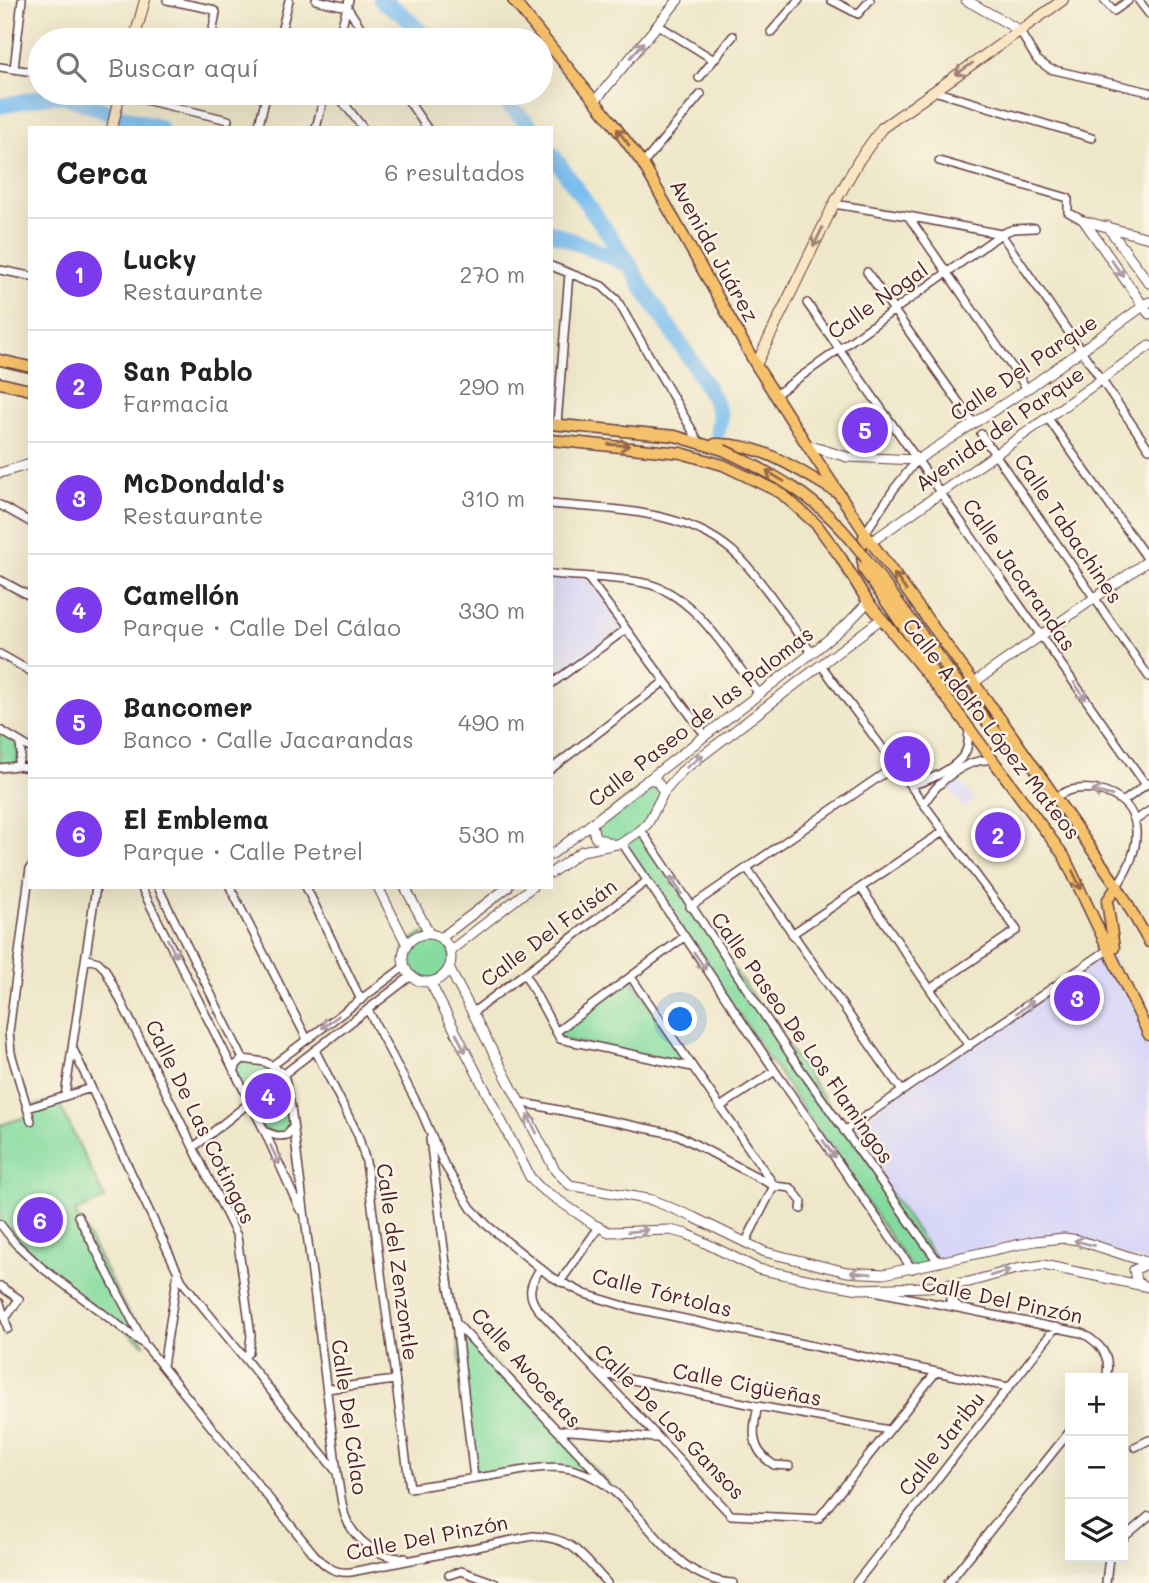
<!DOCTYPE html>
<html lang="es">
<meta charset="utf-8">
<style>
:root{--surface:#fff;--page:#f6f6f6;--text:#222;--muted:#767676;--line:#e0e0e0;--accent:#7c3aed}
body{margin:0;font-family:Mali,sans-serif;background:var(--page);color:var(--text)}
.controls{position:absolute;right:21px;bottom:21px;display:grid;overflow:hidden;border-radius:0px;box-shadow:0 7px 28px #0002}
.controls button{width:63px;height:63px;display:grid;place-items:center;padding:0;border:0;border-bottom:2px solid var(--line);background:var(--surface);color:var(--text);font:35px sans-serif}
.you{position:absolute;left:681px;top:1020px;width:24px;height:24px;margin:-18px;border:5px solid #fff;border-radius:50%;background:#1a73e8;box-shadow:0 0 0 10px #1a73e833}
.badge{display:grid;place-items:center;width:46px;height:46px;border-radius:50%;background:var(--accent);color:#fff;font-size:23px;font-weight:700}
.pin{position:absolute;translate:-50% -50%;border:4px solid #fff;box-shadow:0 2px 7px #0006}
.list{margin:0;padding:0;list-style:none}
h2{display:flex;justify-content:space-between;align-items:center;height:91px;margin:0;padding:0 28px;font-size:30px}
h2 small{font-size:23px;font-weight:400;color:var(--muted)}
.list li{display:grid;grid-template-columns:46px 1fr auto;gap:21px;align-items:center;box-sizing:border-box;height:112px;padding:0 28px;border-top:2px solid var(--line)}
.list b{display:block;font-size:26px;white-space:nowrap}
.list p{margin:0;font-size:23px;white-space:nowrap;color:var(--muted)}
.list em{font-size:23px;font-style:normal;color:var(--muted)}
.icon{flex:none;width:38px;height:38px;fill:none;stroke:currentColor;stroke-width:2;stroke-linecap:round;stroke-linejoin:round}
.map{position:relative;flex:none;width:1149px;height:1583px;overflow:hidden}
.search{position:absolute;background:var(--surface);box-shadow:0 7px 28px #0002;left:28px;top:28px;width:525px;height:77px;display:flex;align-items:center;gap:18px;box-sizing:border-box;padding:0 24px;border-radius:38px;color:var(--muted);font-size:26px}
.panel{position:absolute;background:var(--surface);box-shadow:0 7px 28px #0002;left:28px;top:126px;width:525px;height:763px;border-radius:0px}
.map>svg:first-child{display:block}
.built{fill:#d9d7f7}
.green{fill:#85db9f;stroke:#687d65;stroke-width:2}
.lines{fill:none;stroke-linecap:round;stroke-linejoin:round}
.river{stroke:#7abdf0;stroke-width:16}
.minor-casing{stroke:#633d43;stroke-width:10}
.tertiary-casing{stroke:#633d43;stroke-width:11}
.secondary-casing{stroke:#633d43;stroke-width:12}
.primary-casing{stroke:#633d43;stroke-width:13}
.minor{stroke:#fff;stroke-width:7}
.tertiary{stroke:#fff;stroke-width:9}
.secondary{stroke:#fbe6c4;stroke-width:10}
.primary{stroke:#f5c16b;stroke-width:10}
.primary-bridge-casing{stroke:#633d43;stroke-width:13;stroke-linecap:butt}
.primary-bridge{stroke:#f5c16b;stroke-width:10}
.oneway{stroke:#ae9aa0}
.oneway2{stroke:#a28278}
.oneway3{stroke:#976848}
.labels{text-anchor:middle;stroke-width:5;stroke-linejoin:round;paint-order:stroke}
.street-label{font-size:21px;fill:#4a1f2b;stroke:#fcf5e5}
</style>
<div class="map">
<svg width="1149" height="1583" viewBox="0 0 1149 1583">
<rect width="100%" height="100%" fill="#fcf5e5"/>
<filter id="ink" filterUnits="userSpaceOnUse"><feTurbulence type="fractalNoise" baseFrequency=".0143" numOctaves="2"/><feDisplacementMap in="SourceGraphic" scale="14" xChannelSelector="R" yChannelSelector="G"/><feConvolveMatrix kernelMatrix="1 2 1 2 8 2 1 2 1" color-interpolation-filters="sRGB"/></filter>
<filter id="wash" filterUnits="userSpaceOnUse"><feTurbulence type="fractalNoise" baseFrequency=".00686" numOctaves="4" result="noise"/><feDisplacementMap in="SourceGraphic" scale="28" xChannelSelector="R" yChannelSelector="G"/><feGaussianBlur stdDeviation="1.57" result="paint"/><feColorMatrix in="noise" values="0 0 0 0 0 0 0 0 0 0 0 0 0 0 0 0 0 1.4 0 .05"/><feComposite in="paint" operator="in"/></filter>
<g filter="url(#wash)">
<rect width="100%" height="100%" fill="#efe7c9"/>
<path class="built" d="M551,574L588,578L625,630L551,684Z
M960,780L975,800L964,809L949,788Z
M1109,949L1149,1035V1263L1064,1238L939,1263L844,1131Z"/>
<path class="green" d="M0,730L20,742L17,766L0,768Z
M653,779L664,792L641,831L690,906L939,1263L912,1269L622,843L601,841L592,824Z
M403 958a24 24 0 1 1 48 0a24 24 0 1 1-48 0Z
M631,977L692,1067L560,1039L556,1032Z
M243,1059L265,1062L284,1074L293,1124L287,1135L264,1130L234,1072Z
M57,1099L105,1199L75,1212L145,1345L41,1267L0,1224V1125L29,1116L28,1108Z
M456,1323L611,1487L560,1468L474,1478Z"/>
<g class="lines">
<path class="river" d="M381,0L402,14L429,40
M502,93L506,102L532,128
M0,106L48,96H66L110,113
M120,116L160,128
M551,153L629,263
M551,232L630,265L642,287L693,363L713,398L720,415L718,431"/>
</g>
</g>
<g filter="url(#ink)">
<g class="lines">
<defs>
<path id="minor" d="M167,0L211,9L216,12L211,40
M316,0L347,7
M831,0L858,14L870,0
M1104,0L1114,11L1128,1
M1139,1L1149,14
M347,7L369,40
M658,25L714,60
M1019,30L1037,60L1050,69L1149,92
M771,32L799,0
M279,40L289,0
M338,40L349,0
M0,67L40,73
M14,69L22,0
M699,78L733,36
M934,91L1092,138
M336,93L363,128
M403,93L427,128
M120,94L228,120
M258,128L267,93
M316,128L325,93
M939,161L1068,198V212L1084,221
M643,164L701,94
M834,204L908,216L1001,234L1013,229L1035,228
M908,216L1027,389
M551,266L602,286L617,300L699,442
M0,270L30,276
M867,272L974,424
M807,303L1146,785
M775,395L1001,234L1149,449
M1047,417L1149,561
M557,424L569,273
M981,434L1149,677
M551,504C615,510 692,509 740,558C767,586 788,622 812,653
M0,505L30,522
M865,533L894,489L917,460
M551,574C582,577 614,577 644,583C695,593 729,656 759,694
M588,578L705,735
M0,580L30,596
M0,654L30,671
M821,665L1017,930L930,989
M551,684L625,630
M0,730L30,748
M17,766L21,755L20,742
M0,768L17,766L30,768
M551,769L665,681
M910,785C927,782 958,768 966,751C969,744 968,736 969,729
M1055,798C1068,788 1082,787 1097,790C1149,802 1142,849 1117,886
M1124,801L1148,783
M924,804C936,783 967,757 993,760
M1136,820L1149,811
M641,830L792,1057L939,1263
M622,843L775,1071L912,1269
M30,868L9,1032L11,1053L31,1121
M747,868L902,1091
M141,887L264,1130L300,1210
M158,887L243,1059
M230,887L307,1039
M306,887L361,1000
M861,888L969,1046
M690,907L895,766
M792,934L944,831
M87,959L98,962L105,969L237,1236L251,1336L249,1352L244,1357
M525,974L560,1039L692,1067
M631,977L774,1185
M368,1010L421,1111L444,1164L471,1208L488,1226L550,1276L585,1294L628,1307L1008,1387
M472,1013L647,881
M556,1032L684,937
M73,1049L182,1281L336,1471
M315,1050L358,1135L366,1162L410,1488C439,1484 467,1479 496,1475C521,1471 550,1463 575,1470C641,1488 661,1579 733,1583
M273,1065L404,967
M234,1072L237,1064L243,1059L265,1062L284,1074
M284,1074L291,1107L337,1472C339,1486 341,1502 345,1516C354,1540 379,1559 405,1558
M284,1074L411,976
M65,1096L96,887
M520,1102L678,1135L774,1186L791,1188L802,1202L801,1209
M720,1107L775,1071
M28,1108L91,1088
M264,1131C273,1135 277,1137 287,1135L292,1127
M844,1131L1109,949
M430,1139L449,1287L456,1323L474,1478
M194,1147L249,1103
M78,1216L143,1341
M0,1224L16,1244L41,1267L145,1345L314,1554C325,1566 334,1574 351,1572L533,1536C575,1538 580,1554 607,1583
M745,1243L774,1186
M540,1269C531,1283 526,1293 537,1308L731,1515L818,1519L936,1372
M560,1282L599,1227
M949,1285L950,1300L958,1306
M0,1286L19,1299L5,1319
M874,1291L1082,1333C1100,1343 1112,1356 1106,1378
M0,1303L8,1329
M456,1323L606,1482
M163,1366L178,1272
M599,1373L758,1406L889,1430
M327,1389L395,1380
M758,1406C752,1431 750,1450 774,1465L789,1466
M559,1430L656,1438
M1135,1447L1149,1440
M1123,1538L1149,1516
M449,1575L461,1571L495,1583
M856,1583L1056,1327
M948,1583L1070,1431
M1106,1583L1109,1557"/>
<path id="tertiary" d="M966,0L1019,30
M595,101L678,0
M1084,221L1149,314
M1084,221L1149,238
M1107,226L1149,283
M807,445L847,457L917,460L1027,389L1149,302
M0,473L30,464
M871,542L1149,346
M973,683L1149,560
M647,780H656L664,792
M592,824L595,837L610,843
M551,855L812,653L847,624L868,602
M551,873L582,851L622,843L641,830L648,823L664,792L682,771L881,619
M378,887L407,945
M405,887L429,933
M403 958a24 24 0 1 1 48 0a24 24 0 1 1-48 0Z
M441,938L508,887
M451,950L532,887
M449,968L555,1170L570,1185L652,1200L693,1217L765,1252L847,1272L884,1274L1035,1241L1064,1238L1078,1240L1149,1263
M430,982L530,1177L539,1187L593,1224L609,1232L670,1230L687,1234L758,1269L830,1284L859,1289L927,1287L969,1282L1016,1269L1043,1265L1149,1287
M1141,1285L1136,1280L1134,1270L1147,1264"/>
<path id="secondary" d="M134,40L145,0
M112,128L120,93
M756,365L834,204L859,160L882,128L1063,0"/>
<path id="primary" d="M513,0L611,121L643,164L756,365L807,445L871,542L1007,728L1117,886L1149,942
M0,360L30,367
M0,383L30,390
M551,424L675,436L723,450
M551,440L681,453L723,465L781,493L817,525L841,558L868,602L952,705L1064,856L1149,1035
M715,444C761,442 799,471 838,493
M865,533L861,548L864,570L919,649L935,676
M866,559L986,721L1018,755
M1114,948L1107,901L1117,886"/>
</defs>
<use href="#minor" class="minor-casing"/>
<use href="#tertiary" class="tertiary-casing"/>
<use href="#secondary" class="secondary-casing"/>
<use href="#primary" class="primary-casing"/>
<use href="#minor" class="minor"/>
<use href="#tertiary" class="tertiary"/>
<use href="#secondary" class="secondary"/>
<use href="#primary" class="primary"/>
<defs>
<path id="primary-bridge" d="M723,450C785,479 825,502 866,559"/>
</defs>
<use href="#primary-bridge" class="primary-bridge-casing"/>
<use href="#primary-bridge" class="primary-bridge"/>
</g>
<defs><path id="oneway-shaft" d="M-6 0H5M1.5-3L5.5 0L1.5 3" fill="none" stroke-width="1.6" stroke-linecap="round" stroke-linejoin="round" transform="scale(1.75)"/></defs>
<g class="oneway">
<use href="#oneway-shaft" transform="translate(637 50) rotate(-51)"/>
<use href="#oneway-shaft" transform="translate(1117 268) rotate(55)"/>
<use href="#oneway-shaft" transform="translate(1080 691) rotate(55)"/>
<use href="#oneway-shaft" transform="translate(695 761) rotate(-37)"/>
<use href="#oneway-shaft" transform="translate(1102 793) rotate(-165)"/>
<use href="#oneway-shaft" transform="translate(676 885) rotate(-123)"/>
<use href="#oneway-shaft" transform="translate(172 948) rotate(63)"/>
<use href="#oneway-shaft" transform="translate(700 961) rotate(56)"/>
<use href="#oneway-shaft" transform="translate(1025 1007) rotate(-35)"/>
<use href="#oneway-shaft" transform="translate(330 1022) rotate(144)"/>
<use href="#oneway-shaft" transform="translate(461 1043) rotate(63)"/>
<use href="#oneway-shaft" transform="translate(532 1124) rotate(-117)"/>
<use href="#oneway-shaft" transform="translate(829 1149) rotate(55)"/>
<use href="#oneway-shaft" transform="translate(275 1155) rotate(65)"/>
<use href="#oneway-shaft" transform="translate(638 1231) rotate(-5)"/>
<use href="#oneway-shaft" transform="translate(1084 1243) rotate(-165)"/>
<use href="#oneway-shaft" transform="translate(861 1273) rotate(-175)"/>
<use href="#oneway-shaft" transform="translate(1000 1273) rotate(-16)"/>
</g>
<g class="oneway2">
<use href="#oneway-shaft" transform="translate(964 69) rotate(145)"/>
<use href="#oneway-shaft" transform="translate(818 237) rotate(116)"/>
</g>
<g class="oneway3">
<use href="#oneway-shaft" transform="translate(623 137) rotate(-126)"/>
<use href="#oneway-shaft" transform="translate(619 445) rotate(4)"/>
<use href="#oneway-shaft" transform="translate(775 476) rotate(-149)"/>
<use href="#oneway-shaft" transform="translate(900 582) rotate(-126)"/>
<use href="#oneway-shaft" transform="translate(1077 880) rotate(64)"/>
</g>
</g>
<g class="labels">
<g class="street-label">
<text transform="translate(714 251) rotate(61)" y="7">Avenida Juárez</text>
<text transform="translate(878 301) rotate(-35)" y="7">Calle Nogal</text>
<text transform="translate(1024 368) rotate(-34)" y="7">Calle Del Parque</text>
<text transform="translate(1000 429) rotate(-35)" y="7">Avenida del Parque</text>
<text transform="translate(1068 529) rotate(56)" y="7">Calle Tabachines</text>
<text transform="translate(1019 575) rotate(55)" y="7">Calle Jacarandas</text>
<text transform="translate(701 717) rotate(-38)" y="7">Calle Paseo de las Palomas</text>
<text transform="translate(991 729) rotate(52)" y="7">Calle Adolfo López Mateos</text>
<text transform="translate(549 933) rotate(-37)" y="7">Calle Del Faisán</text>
<text transform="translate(802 1038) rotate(55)" y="7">Calle Paseo De Los Flamingos</text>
<text transform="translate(200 1122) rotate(64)" y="7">Calle De Las Cotingas</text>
<text transform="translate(397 1262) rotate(82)" y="7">Calle del Zenzontle</text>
<text transform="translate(662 1293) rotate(14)" y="7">Calle Tórtolas</text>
<text transform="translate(1002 1300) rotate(12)" y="7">Calle Del Pinzón</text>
<text transform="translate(526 1368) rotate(48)" y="7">Calle Avocetas</text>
<text transform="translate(747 1385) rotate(11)" y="7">Calle Cigüeñas</text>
<text transform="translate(349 1417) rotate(82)" y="7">Calle Del Cálao</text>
<text transform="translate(669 1422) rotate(46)" y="7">Calle De Los Gansos</text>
<text transform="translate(942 1444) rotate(-52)" y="7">Calle Jaribu</text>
<text transform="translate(427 1538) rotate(-11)" y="7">Calle Del Pinzón</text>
</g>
</g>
</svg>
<div class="controls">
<button>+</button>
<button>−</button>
<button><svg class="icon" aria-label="layers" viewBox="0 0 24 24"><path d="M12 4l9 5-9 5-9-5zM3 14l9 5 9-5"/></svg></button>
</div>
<div class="you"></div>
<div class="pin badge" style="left:907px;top:759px">1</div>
<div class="pin badge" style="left:998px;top:835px">2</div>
<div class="pin badge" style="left:1077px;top:998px">3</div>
<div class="pin badge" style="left:268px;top:1096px">4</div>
<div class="pin badge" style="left:865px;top:430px">5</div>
<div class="pin badge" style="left:40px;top:1220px">6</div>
<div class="search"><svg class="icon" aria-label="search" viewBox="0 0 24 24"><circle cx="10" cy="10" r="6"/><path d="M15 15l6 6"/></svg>Buscar aquí</div>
<section class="panel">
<h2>Cerca<small>6 resultados</small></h2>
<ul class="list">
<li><span class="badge">1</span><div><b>Lucky</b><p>Restaurante</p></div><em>270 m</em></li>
<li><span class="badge">2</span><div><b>San Pablo</b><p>Farmacia</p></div><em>290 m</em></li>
<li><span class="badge">3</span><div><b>McDondald's</b><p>Restaurante</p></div><em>310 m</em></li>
<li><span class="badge">4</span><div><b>Camellón</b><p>Parque · Calle Del Cálao</p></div><em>330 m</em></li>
<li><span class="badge">5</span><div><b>Bancomer</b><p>Banco · Calle Jacarandas</p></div><em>490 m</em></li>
<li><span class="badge">6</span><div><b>El Emblema</b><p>Parque · Calle Petrel</p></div><em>530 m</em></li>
</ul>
</section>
</div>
